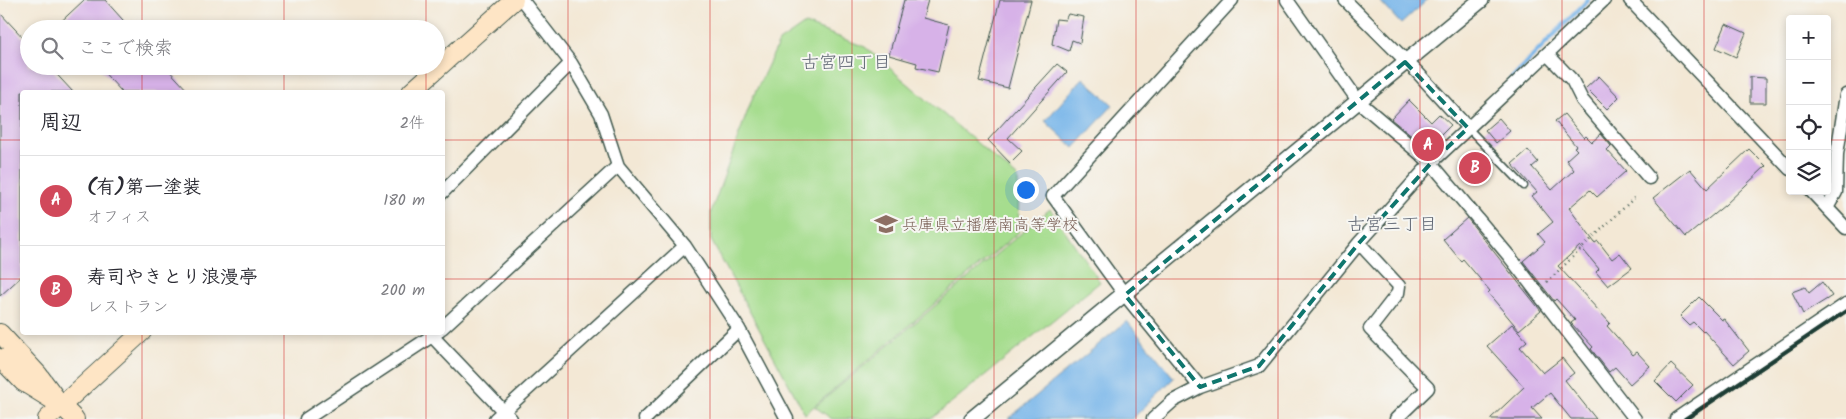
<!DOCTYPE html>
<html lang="ja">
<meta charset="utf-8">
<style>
:root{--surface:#fff;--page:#f2f2f3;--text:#2b2b33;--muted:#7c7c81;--line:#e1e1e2;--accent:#d1495b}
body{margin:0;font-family:Kalam,"Klee One",sans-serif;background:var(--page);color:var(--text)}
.controls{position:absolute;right:15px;top:15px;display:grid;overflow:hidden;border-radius:5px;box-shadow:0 2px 8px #0003}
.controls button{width:45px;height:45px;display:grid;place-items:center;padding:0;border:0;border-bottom:1px solid var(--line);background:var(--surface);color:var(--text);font:25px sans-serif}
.you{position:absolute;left:1025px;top:189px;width:18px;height:18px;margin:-12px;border:4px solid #fff;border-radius:50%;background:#1a73e8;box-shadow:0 0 0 8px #1a73e833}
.badge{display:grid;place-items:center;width:32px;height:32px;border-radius:50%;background:var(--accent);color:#fff;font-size:16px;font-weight:700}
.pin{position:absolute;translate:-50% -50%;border:2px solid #fff;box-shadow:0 1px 5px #0006}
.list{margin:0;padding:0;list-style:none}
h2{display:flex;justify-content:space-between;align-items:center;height:65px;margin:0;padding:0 20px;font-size:21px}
h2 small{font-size:16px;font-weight:400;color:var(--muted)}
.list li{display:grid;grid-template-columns:32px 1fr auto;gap:15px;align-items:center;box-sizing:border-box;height:90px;padding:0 20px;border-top:1px solid var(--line)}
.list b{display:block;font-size:19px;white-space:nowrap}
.list p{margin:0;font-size:16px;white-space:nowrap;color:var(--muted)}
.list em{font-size:16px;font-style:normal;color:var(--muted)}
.icon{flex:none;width:28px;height:28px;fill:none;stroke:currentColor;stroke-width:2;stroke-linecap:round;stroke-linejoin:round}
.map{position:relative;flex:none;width:1846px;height:419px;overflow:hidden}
.search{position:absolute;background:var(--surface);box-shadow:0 2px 8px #0003;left:20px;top:20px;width:425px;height:55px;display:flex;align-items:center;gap:12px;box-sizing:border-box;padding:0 18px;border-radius:28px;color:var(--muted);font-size:19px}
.panel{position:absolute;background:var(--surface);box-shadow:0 2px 8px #0003;left:20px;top:90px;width:425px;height:245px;border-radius:5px}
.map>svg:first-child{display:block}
.green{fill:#a6dd8e;stroke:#628d61}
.water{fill:#75b4e9;stroke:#4a788e}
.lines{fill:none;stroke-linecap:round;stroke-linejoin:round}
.stream{stroke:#75b4e9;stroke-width:4.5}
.building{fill:#d7b2e8}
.service-casing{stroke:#3f574c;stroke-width:9}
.minor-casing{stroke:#3f574c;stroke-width:15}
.tertiary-casing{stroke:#3f574c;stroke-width:18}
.secondary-casing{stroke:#3f574c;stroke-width:20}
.path{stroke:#3f574c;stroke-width:2.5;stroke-dasharray:1 4;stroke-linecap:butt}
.service{stroke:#fff;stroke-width:6}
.minor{stroke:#fff;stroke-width:12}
.tertiary{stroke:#fff;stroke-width:15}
.secondary{stroke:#fee5c5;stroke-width:18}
.rail{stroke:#1f3d34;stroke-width:4}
.marked{fill:none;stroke:#0f766e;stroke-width:4;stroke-dasharray:10 6;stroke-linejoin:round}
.grid{fill:none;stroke:#d62828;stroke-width:1;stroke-opacity:0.55}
.labels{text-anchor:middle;stroke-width:4;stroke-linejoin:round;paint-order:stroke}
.education-label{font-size:16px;fill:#785e54;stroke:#f6f6f2;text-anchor:start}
.neighbourhood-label{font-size:18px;fill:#5f6673;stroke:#f6f6f2}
</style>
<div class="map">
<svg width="1846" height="419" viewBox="0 0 1846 419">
<rect width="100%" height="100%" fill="#f6f6f2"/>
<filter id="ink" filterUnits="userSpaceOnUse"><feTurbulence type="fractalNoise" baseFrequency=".02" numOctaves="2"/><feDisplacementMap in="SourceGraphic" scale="10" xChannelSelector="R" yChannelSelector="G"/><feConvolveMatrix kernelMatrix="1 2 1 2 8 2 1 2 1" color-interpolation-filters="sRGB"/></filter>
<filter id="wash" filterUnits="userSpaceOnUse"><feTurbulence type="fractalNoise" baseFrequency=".0096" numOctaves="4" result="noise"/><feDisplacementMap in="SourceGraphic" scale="20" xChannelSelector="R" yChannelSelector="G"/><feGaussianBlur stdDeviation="1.12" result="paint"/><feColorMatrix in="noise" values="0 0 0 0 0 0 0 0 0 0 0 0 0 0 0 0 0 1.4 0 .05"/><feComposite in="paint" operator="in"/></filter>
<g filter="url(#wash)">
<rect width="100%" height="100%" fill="#f3e8d5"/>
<path class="green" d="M805,24L865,47L1018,178L1019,232L805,414L711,240V212L752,99L779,42Z
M1050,209L1100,282L931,419H832L815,407Z"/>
<path class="water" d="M1379,0H1427L1401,24Z
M1083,78L1113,105L1074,148L1045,121Z
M1127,321L1174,378L1132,419H1008Z"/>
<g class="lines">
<path class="stream" d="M1509,81L1588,0"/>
</g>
<g id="blocks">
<path class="building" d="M84,0H105L131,29H53Z
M904,0H928L923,18L949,25L938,72L916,67L917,63L889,55Z
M1000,0H1031L1008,88L979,81Z
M0,13L29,44V66H49L73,92H22V276L0,296Z
M1068,14L1084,17L1080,43L1072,40L1069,51L1052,44L1056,19L1065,20Z
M1726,24L1746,33L1736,57L1716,48Z
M1057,64L1067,72L1008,138L1022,151L1010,163L988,140Z
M98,66H165L189,92H122Z
M1599,76L1619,97L1607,109L1586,88Z
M1750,77L1766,78V103H1750Z
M1409,100L1431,122L1439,114L1451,125L1436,140L1439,144L1431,152L1391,119Z
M1564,114L1584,138L1586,136L1592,142L1601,134L1611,146L1607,150L1626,171L1597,197L1590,190L1569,208L1595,243L1598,241L1612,259L1620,253L1632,268L1608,286L1596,272L1599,269L1580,246L1558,266L1610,323L1607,326L1633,355L1637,352L1650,366L1630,384L1615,367L1609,372L1591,349L1593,347L1571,323L1575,320L1556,299L1554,301L1523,261L1545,242L1538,234L1553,222L1532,196L1537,192L1512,164L1528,150L1538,162L1532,167L1552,190L1574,170L1566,160L1577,150L1574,147L1576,146L1555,121Z
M1499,118L1510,131L1496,143L1485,130Z
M1749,149L1766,166L1725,205L1686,237L1653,198L1690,169L1707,189Z
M1479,154L1489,166L1471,182L1461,170Z
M1467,218L1541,311L1519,330L1488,293L1490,291L1463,259L1461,261L1443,239Z
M1822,282L1832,296L1803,314L1792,292L1805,287L1809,293Z
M1699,297L1722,320L1724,319L1749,351L1734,364L1704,331L1703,332L1693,322L1689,325L1680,316Z
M1512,324L1527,341L1520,347L1543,373L1562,358L1574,373L1565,380L1596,419H1571L1550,393L1532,408L1542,419H1490L1524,387L1487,346Z
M1671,364L1693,385L1676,402L1655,381Z"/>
</g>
</g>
<g filter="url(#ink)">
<use href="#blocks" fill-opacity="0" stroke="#3f574c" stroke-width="1"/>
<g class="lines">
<defs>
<path id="service" d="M1468,128L1524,186"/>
<path id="minor" d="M522,0L571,63L601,114L618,166L685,246L739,329L787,419
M1287,0L1359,102L1431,163L1509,256L1635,419
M1345,0L1418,73L1468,128
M1630,0L1790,169
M1547,54L1572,80L1582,100L1649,178
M1811,191L1846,228
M442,193L571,63
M1827,208L1836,192L1837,154L1846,95
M1359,243L1399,286L1398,293L1370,329L1428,388L1396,419
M442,328L618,166
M432,332L433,337L511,419
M1200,387L1259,366L1359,243L1431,163L1604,0
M306,419L438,332
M495,419L685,246
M645,419L739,329
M1153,419L1173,401L1200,387L1125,295L1053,196L1232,0
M1676,419L1846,304"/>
<path id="tertiary" d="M972,419L1481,0"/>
<path id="secondary" d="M411,92L514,0
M0,333L38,374L61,405L75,419
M0,358L23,382L54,401
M47,419L142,332"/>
</defs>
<use href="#service" class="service-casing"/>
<use href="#minor" class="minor-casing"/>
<use href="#tertiary" class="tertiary-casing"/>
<use href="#secondary" class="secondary-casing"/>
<path class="path" d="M1547,282L1634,198"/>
<use href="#service" class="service"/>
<use href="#minor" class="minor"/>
<use href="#tertiary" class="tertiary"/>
<use href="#secondary" class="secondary"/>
<path class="rail" d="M1685,419L1846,311"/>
</g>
</g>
<path class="marked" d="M1405,62L1468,128L1431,163L1359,243L1259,366L1200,387L1125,295Z"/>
<path class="grid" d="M142,0V29M284,0V29M426,0V29M568,0V419M710,0V419M852,0V419M994,0V419M1136,0V419M1278,0V419M1420,0V419M1562,0V419M1704,0V419M142,66V92M284,66V92M426,66V92M0,140H22M442,140H1790M1827,140H1846M0,279H22M442,279H1846M142,332V419M284,332V419M426,332V419"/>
<defs>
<symbol id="school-bare" viewBox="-9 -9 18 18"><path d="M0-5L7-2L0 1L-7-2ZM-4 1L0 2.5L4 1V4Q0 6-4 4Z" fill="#8d6e63" stroke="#f6f6f2" stroke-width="2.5" paint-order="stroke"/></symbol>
</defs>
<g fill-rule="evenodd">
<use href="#school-bare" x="870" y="208" width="32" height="32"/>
</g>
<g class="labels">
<g class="education-label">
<text x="902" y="230">兵庫県立播磨南高等学校</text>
</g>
<g class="neighbourhood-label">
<text x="846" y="68">古宮四丁目</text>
<text x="1392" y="230">古宮三丁目</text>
</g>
</g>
</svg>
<div class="controls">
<button>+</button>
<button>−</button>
<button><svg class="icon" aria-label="locate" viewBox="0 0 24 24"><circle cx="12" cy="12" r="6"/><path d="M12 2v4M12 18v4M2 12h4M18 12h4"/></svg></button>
<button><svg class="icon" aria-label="layers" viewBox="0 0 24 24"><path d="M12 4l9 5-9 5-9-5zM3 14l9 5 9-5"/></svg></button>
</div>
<div class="you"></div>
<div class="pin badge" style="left:1428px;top:145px">A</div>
<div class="pin badge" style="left:1475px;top:168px">B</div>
<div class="search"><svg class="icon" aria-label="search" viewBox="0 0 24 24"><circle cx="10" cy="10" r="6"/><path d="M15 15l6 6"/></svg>ここで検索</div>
<section class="panel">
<h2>周辺<small>2件</small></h2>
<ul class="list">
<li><span class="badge">A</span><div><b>(有)第一塗装</b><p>オフィス</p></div><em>180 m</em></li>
<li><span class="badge">B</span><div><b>寿司やきとり浪漫亭</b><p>レストラン</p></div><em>200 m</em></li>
</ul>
</section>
</div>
